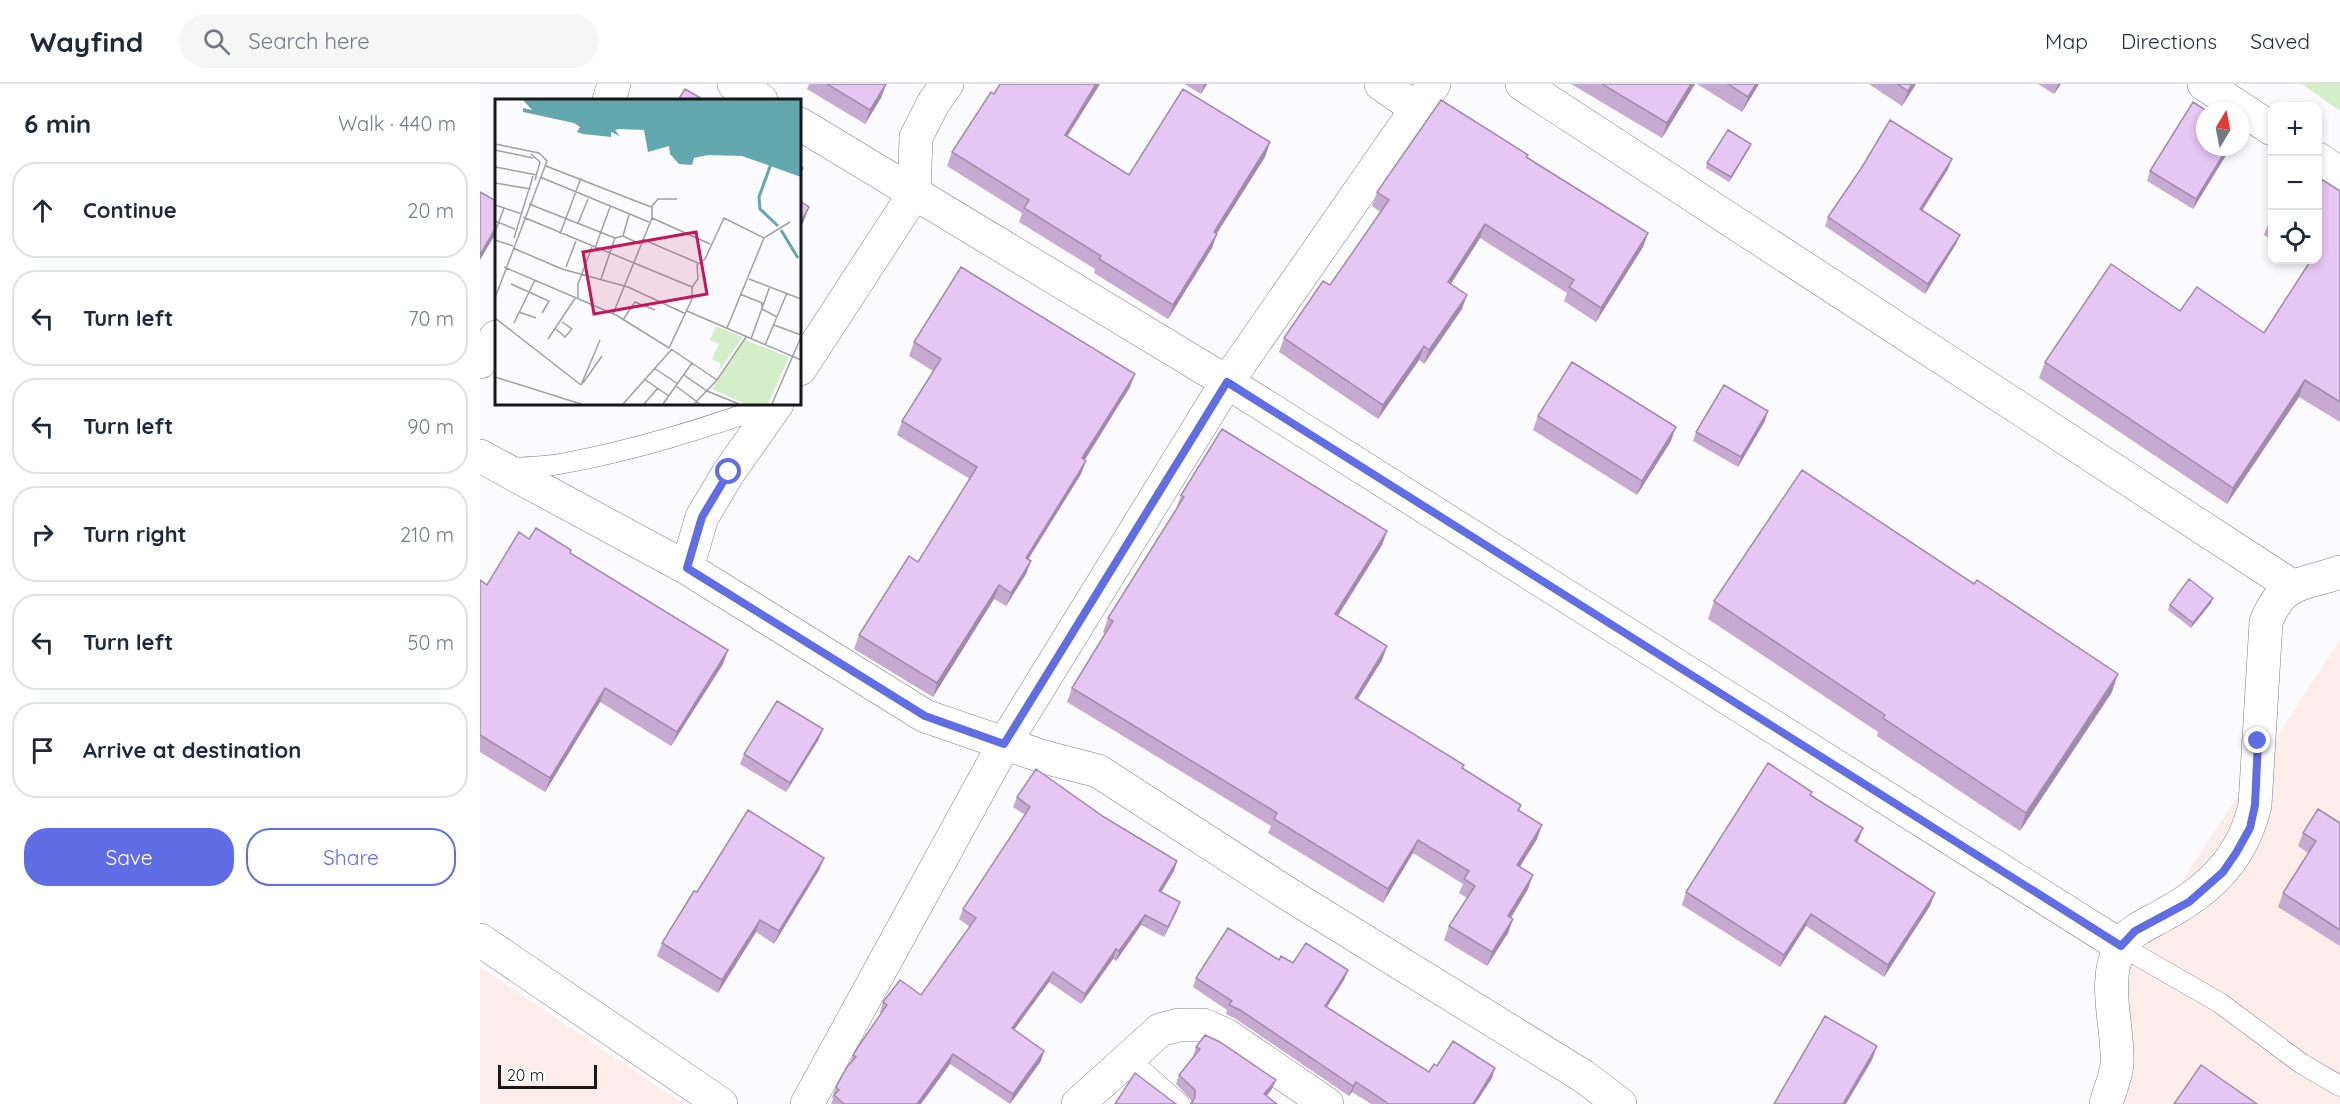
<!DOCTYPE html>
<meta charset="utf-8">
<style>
:root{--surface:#fff;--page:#f6f6f7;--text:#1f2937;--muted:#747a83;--line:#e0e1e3;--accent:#606de5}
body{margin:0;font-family:Quicksand,sans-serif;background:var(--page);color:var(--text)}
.controls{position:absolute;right:18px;top:18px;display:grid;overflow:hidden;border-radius:12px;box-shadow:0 3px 9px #0003}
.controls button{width:54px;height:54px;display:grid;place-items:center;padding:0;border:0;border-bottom:2px solid var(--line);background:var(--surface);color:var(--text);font:30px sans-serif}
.compass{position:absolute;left:1716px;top:18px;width:54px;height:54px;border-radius:50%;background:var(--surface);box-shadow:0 3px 9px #0003;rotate:10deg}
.scale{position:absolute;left:18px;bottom:15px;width:99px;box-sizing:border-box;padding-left:6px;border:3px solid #17161a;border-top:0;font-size:16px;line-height:21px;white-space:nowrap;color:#17161a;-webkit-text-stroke:4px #fff;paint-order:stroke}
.stop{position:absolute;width:18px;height:18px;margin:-14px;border:4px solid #606de5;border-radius:50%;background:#fff}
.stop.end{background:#606de5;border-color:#fff;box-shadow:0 2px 6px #0008}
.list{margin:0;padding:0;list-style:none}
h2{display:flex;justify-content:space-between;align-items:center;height:78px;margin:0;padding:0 24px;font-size:26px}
h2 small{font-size:20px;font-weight:400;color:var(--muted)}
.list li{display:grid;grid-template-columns:39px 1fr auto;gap:18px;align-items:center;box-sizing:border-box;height:96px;margin:0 12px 12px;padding:0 12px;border:2px solid var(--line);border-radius:24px}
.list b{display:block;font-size:22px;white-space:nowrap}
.list em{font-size:20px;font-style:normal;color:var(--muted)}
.actions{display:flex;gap:12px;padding:18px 24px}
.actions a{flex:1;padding:14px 0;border:2px solid var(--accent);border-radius:24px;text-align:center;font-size:21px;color:var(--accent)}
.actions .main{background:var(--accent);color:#fff}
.icon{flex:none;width:33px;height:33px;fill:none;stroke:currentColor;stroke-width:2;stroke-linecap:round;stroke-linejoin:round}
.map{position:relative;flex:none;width:1860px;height:1020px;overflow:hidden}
header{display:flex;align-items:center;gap:36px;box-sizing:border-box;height:84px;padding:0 30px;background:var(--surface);border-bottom:2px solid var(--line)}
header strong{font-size:28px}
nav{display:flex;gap:33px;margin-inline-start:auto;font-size:21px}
.search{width:420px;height:54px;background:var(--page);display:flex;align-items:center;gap:15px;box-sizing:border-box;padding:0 21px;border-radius:33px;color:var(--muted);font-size:22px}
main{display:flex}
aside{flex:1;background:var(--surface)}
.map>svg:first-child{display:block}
.commercial{fill:#fdedea}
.grass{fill:#d3eec9}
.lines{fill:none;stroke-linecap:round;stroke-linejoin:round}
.service-casing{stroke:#7f7c88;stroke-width:21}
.minor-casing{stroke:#7f7c88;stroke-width:34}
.service{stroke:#fff;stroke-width:20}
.minor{stroke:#fff;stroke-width:33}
.wall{fill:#c6aad1}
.shaded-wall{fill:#a18baa}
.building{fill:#e6c6f3;stroke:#a18baa;stroke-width:1.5}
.route{stroke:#606de5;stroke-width:8}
.inset-river{fill:none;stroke:#63a8ae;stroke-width:3}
.inset-road{fill:none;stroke:#a09fa3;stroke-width:1.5}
.view{fill:#c2185b;fill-opacity:0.15;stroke:#c2185b;stroke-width:3}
.inset-edge{fill:none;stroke:#17161a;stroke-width:3}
</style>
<header>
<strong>Wayfind</strong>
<div class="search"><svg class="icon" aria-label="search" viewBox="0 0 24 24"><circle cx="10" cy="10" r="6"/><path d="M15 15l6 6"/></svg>Search here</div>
<nav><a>Map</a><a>Directions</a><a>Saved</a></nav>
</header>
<main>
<aside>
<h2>6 min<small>Walk · 440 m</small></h2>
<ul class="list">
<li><svg class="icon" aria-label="ahead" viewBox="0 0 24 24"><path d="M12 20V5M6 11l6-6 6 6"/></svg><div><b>Continue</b></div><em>20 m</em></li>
<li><svg class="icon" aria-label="left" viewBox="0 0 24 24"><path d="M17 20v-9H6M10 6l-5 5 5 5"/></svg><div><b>Turn left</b></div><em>70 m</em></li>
<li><svg class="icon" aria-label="left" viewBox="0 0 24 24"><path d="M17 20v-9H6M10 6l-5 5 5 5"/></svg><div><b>Turn left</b></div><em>90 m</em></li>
<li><svg class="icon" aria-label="right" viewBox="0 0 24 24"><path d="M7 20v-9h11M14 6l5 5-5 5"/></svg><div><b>Turn right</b></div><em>210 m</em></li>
<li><svg class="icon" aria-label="left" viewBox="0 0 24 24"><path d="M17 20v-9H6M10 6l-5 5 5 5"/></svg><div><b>Turn left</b></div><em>50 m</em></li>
<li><svg class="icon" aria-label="arrive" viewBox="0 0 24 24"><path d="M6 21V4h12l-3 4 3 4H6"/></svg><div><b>Arrive at destination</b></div></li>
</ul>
<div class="actions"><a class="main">Save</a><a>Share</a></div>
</aside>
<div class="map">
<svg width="1860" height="1020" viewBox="0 0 1860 1020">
<rect width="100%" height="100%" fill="#fbfbfe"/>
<path class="commercial" d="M1860,556V1020H1615L1649,878Z
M0,883L204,1020H0Z"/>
<path class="grass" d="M1822,0H1860V27Z"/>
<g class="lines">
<defs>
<path id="service" d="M29,384C47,383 67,383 85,379C156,366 225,344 294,320
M1641,862L1740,919L1822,980L1860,1002
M649,975L700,1020"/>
<path id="minor" d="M254,0L281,16
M901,0L937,25
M1042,0L1812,502
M1724,0L1792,45
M129,16L134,0
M320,40L747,298L1641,862
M1838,75L1860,90
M0,278L16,253
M320,285L434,110L436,53L454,18L467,0
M0,372L207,484L445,632L564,673L618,687L805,808L1103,992L1140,1020
M207,484L222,433L249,388L297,320
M0,856L241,1020
M327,1020L524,660L747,298L954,0
M598,1020L680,946L699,941H723L746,951L847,1020
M1626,1020C1629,1008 1636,993 1637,980C1639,943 1621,897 1641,862C1650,846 1670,839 1685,830C1731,805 1763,773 1775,721L1786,538C1803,495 1822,502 1860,488"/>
</defs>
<use href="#service" class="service-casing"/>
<use href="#minor" class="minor-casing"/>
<use href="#service" class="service"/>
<use href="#minor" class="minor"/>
</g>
<path class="wall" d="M329,0H406L401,14L385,40L327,5Z
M520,0H620L587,53L649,91L790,58L785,73L736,150L732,164L688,235L614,189L615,185L539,138L542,129L467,82L472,68Z
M704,0H727L721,10Z
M1091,0H1215L1182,54Z
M1217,0H1279L1262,28Z
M1389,0H1436L1422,22Z
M1558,0H1581L1574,10Z
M1271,60L1269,65L1249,98L1226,84L1227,79Z
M1725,63H1751L1713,125L1667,97L1670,87Z
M1047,74L1168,149L1163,163L1116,238L1084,217L1087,209L1000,154L971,200L982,225L944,280L939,276L898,335L799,268L804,254L850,201L900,128L892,122L897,108Z
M1472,75L1468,85L1442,126L1480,151L1476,160L1445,210L1345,142L1348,133Z
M1838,93L1860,107V338L1819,313L1747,420L1559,294L1565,278L1700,227L1784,249L1829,179L1823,176H1838Z
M1792,131V156L1784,151L1790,135Z
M434,258L650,303L605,376L601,390L548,475L551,477L546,490L526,522L514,515L453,613L374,565L379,551L438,478L490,395L417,351L422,337L453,287L429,272Z
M1058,332L1191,357L1157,411L1053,346Z
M1285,337L1258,383L1213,357L1216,348Z
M701,411L907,447L902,461L858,532L907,562L902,576L877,615L983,685L1041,721L1039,726L1057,755L1040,783L1048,805L1031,834L1033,835L1028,849L1007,882L964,856L969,842L987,814L979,809L983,800L933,769L903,819L788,749L791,742L587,618L592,604L625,549L623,548L628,534L696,425Z
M49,455L91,466L90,469L248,566L243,580L191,662L120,618L65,708L0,668V496L7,501Z
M1234,517L1632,608L1540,747L1397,652L1398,648L1228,535Z
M1731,519L1711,544L1688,526L1690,521Z
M339,655L306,708L260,680L264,670Z
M1331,711L1383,744L1377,759L1450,822L1404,893L1326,842L1300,883L1202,821L1206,808Z
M537,713L694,787L681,808L697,827L684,853L661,841L636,877L633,875L601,920L569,898L534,946L561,977L530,1020L470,980L441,1020H351L353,1015L352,1013L356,1003L370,979L373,971L401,929L400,928L403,918L441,911L490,843L479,835L483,825L545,731L533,723Z
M1860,739V862L1798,823L1803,809L1828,769L1818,762L1823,749Z
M344,774L339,786L294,860L276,848L238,909L177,872L182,859L217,808Z
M799,876L813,879L868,886L864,896L846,924L949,988L957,982L1012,994L995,1020H891L872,1008L869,1012L756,935L746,930L747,926L713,903L716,894Z
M716,963L792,1005L787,1012L711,1019V1016L696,1000L699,991L714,973L713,972Z"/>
<path class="shaded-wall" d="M406,0L401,14L385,40L390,26Z
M616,0H620L579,65L585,51Z
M724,0H727L721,10Z
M1211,0H1215L1182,54L1187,39Z
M1276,0H1279L1262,28L1268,13Z
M1432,0H1436L1422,22L1428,7Z
M1578,0H1581L1574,10Z
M790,58L785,73L729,162L734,148Z
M1271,60L1269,65L1249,98L1251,93Z
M1748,63H1751L1713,125L1716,115Z
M1472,75L1468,85L1437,135L1440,125Z
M329,123L324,137L320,145V139Z
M1005,140L1000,154L963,212L968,198Z
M16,143V149L0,176V171Z
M1168,149L1163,163L1116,238L1121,224Z
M737,150L732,164L688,235L693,221Z
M1480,151L1476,160L1445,210L1448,200Z
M987,211L982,225L944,280L949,266Z
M944,262L939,276L898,335L903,321Z
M655,290L650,303L597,388L602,374Z
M1825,296L1819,313L1747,420L1753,404Z
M1288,327L1285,337L1258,383L1261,373Z
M1196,343L1191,357L1157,411L1162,397Z
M606,377L601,390L541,487L546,474Z
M907,447L902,461L850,544L855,530Z
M551,477L546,490L526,522L531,509Z
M519,501L514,515L453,613L457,599Z
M1733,514L1731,519L1711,544L1713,539Z
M907,562L902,576L870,628L875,614Z
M248,566L243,580L191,662L197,648Z
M1638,590L1632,608L1540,747L1546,729Z
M125,604L120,618L65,708L70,694Z
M343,645L339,655L306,708L310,699Z
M1062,741L1057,755L1032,795L1037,781Z
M1383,744L1378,757L1370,770L1375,757Z
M938,756L933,769L903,819L908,805Z
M344,774L339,786L294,860L299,847Z
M697,777L694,787L676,817L679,807Z
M1053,791L1048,805L1023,846L1028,832Z
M1455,809L1450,822L1404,893L1408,881Z
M700,818L697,827L684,853L688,843Z
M1331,830L1326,842L1300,883L1304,871Z
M665,831L661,841L636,877L639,867Z
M1033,835L1028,849L1007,882L1012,868Z
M280,836L276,848L238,909L242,896Z
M636,865L633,875L601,920L605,910Z
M868,886L864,896L841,932L845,922Z
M573,888L569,898L528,954L532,944Z
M1397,962L1392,976L1366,1020H1363Z
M564,967L561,977L530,1020L533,1010Z
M473,970L470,980L441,1020H437Z
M1015,984L1012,994L995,1020H993Z
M796,996L792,1005L781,1019L784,1010Z
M876,998L872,1008L869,1012L873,1002Z"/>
<path class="building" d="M347,0H406L390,26Z
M520,0H616L585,51L649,91L703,5L790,58L734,148L737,150L693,221L619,175L621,172L544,124L549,116L472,68L511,8L514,10Z
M1122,0H1211L1187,39Z
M1248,0H1276L1268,13Z
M1417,0H1432L1428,7Z
M205,5L224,16H198Z
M961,16L1048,71L1046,73L1168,149L1121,224L1089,203L1094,196L1005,140L968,198L987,211L949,266L944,262L903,321L804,254L843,197L850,201L909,116L897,108Z
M1713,18L1727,27H1725V63H1748L1716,115L1670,87Z
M1410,36L1472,75L1440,125L1480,151L1448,200L1348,133L1382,83Z
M1248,46L1271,60L1251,93L1227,79Z
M320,82L323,84L320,90Z
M1838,93L1860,107V318L1825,296L1753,404L1565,278L1631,180L1700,227L1717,203L1784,249L1831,176H1838Z
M0,108L16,117V143L0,171Z
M320,117L329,123L320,139Z
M481,183L655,290L602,374L606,377L546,474L551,477L531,509L519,501L457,599L379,551L429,472L438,478L497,383L422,337L461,275L434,258Z
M1092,278L1196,343L1162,397L1058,332Z
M1244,301L1288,327L1261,373L1216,348Z
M742,345L907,447L855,530L907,562L875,614L984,681L982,684L1041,721L1038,726L1062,741L1037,781L1053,791L1028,832L1033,835L1012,868L969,842L995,802L984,795L989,787L938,756L908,805L794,735L797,729L592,604L633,537L628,534L704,413L701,411Z
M1322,386L1494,500L1497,496L1638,590L1546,729L1403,634L1405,631L1234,517Z
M56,444L91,466L90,469L248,566L197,648L125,604L70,694L0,651V496L7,501L39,448L49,455Z
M1709,495L1733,514L1713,539L1690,521Z
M297,617L343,645L310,699L264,670Z
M1288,679L1332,708L1330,711L1383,744L1375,757L1455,809L1408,881L1331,830L1304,871L1206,808Z
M556,685L624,733L697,777L679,807L700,818L688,843L665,831L639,867L636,865L605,910L573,888L532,944L564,967L533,1010L473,970L437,1020H364L354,1011L359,1006L356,1003L367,983L376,973L373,971L380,960L407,921L403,918L420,896L441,911L496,834L483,825L550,723L537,713Z
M1838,725L1860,739V846L1803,809L1836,757L1823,749Z
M268,726L344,774L299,847L280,836L242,896L182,859L214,807L217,808Z
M748,844L799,876L801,872L813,879L826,859L868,886L845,922L949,988L954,980L957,982L973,957L1015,984L993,1020H909L876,998L873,1002L760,926L749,921L752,917L716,894Z
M1345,932L1397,962L1363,1020H1294Z
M725,951L740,958L796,996L784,1010L797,1020H710L712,1019L715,1013V1006L699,991L720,965L716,963Z
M1721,981L1777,1020H1694Z
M655,989L696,1020H697H635Z"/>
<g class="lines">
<path class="route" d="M249,388L222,433L207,484L445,632L524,660L747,298L1641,862L1655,847L1709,818L1743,788L1756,769L1770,744L1775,721L1778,657"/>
</g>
<g transform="translate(15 15)">
<rect width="306" height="306" fill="#fbfbfe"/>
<path d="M221,227L248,238L222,275L226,265L217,260L224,245L215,241ZM250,241L294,258L273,305H250L217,290Z" fill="#d3eec9"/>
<path d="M28,1H306V78L247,57L213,56L199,59L197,66L184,65L175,55L174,47L153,53L149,31L125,30L120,31L125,37L116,33V38L88,35L82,33L85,28L79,24L28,13V9L37,11Z" fill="#63a8ae"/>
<path class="inset-river" d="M276,65L264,98L265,110L283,127M286,131L303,159"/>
<path class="inset-road" d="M0,45L44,54L52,62L0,199M0,51L38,59M36,55L45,63L40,81M51,67L156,108M0,68L42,76M45,78L154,123M0,84L36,90M34,105L120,139L128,137L145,145M0,106L27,115M28,118L197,188M157,119L215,145M0,122L20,130M83,124L93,100M0,133L9,109M65,135L86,79M128,137L134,116M19,139L38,77M147,140L203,164M0,141L18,147M18,149L67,170L133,188L191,215M100,149L115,108M9,168L121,216L174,249L197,200V188L203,180L202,166L210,160L229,119L269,139L295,123M71,168L81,142M106,180L120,139M254,180L306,200M16,185L54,202L47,214M245,195L267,204V210L282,218M83,199V185L97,148M192,212L306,261M24,213L41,219M118,215L157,119V107L163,100H182M0,219L86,286M128,221L140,203L160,211M19,224L40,181M279,226L306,236M232,229L269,139M61,230L70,238L77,230L67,223M53,240L81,198M256,240L275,187M270,246L292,194M176,250L222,281M159,269L183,285M189,276L212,292L244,305M0,278L86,305M149,280L174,297M88,284L107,257M86,286L105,241M181,287L205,305M128,305L177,250M149,305L163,289M168,305L197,264M199,305L222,281L251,238M277,305L306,238"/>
<path class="view" d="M201,133L212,195L99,215L88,153Z"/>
<rect width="306" height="306" class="inset-edge"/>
</g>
</svg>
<div class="controls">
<button>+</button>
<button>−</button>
<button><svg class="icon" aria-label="locate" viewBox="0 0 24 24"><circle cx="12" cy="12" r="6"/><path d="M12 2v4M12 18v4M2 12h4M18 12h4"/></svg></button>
</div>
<svg class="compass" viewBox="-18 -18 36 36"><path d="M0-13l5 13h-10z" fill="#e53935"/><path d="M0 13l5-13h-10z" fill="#747a83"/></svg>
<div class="scale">20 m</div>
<div class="stop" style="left:249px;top:388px"></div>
<div class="stop end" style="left:1778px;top:657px"></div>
</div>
</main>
